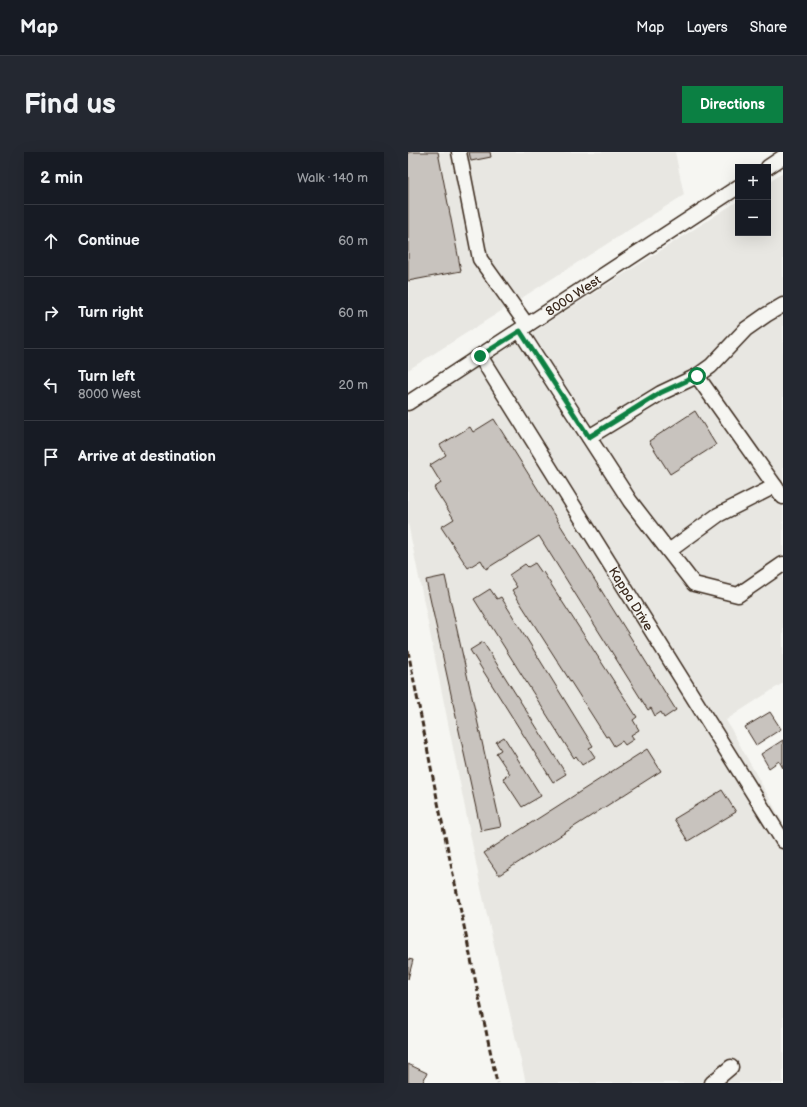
<!DOCTYPE html>
<meta charset="utf-8">
<style>
:root{--surface:#171b24;--page:#242831;--text:#f1f3f6;--muted:#9ea1a6;--line:#363941;--accent:#0b8043}
body{margin:0;font-family:"Balsamiq Sans",sans-serif;background:var(--page);color:var(--text)}
.controls{position:absolute;right:12px;top:12px;display:grid;overflow:hidden;border-radius:0px;box-shadow:0 4px 16px #0002}
.controls button{width:36px;height:36px;display:grid;place-items:center;padding:0;border:0;border-bottom:1px solid var(--line);background:var(--surface);color:var(--text);font:20px sans-serif}
.stop{position:absolute;width:12px;height:12px;margin:-9px;border:3px solid #0b8043;border-radius:50%;background:#fff}
.stop.end{background:#0b8043;border-color:#fff;box-shadow:0 1px 4px #0008}
.list{margin:0;padding:0;list-style:none}
h2{display:flex;justify-content:space-between;align-items:center;height:52px;margin:0;padding:0 16px;font-size:17px}
h2 small{font-size:13px;font-weight:400;color:var(--muted)}
.list li{display:grid;grid-template-columns:26px 1fr auto;gap:12px;align-items:center;box-sizing:border-box;height:72px;padding:0 16px;border-top:1px solid var(--line)}
.list b{display:block;font-size:15px;white-space:nowrap}
.list p{margin:0;font-size:13px;white-space:nowrap;color:var(--muted)}
.list em{font-size:13px;font-style:normal;color:var(--muted)}
.icon{flex:none;width:22px;height:22px;fill:none;stroke:currentColor;stroke-width:2;stroke-linecap:round;stroke-linejoin:round}
.map{position:relative;flex:none;width:375px;height:931px;overflow:hidden;border-radius:0px}
header{display:flex;align-items:center;gap:24px;box-sizing:border-box;height:56px;padding:0 20px;background:var(--surface);border-bottom:1px solid var(--line)}
header strong{font-size:19px}
nav{display:flex;gap:22px;margin-inline-start:auto;font-size:14px}
.intro{display:flex;align-items:center;justify-content:space-between;box-sizing:border-box;height:96px;padding:0 24px}
h1{margin:0;font-size:28px}
.button{padding:10px 18px;border-radius:0px;background:var(--accent);color:#fff;font-size:14px;font-weight:700}
main{display:flex;gap:24px;padding:0 24px}
aside{flex:1;background:var(--surface);border-radius:0px;box-shadow:0 4px 16px #0002}
.map>svg:first-child{display:block}
.built{fill:#e8e7e2}
.building{fill:#c8c3be;stroke:#3b2a1e}
.lines{fill:none;stroke-linecap:round;stroke-linejoin:round}
.minor-casing{stroke:#3b2a1e;stroke-width:17}
.minor{stroke:#f6f6f2;stroke-width:14}
.rail{stroke:#3b2a1e;stroke-width:3;stroke-dasharray:6 3;stroke-linecap:butt}
.route{stroke:#0b8043;stroke-width:5}
.labels{text-anchor:middle;stroke-width:3;stroke-linejoin:round;paint-order:stroke}
.street-label{font-size:13px;fill:#3b2a1e;stroke:#f6f6f2}
</style>
<header>
<strong>Map</strong>
<nav><a>Map</a><a>Layers</a><a>Share</a></nav>
</header>
<div class="intro"><h1>Find us</h1><a class="button">Directions</a></div>
<main>
<aside>
<h2>2 min<small>Walk · 140 m</small></h2>
<ul class="list">
<li><svg class="icon" aria-label="ahead" viewBox="0 0 24 24"><path d="M12 20V5M6 11l6-6 6 6"/></svg><div><b>Continue</b></div><em>60 m</em></li>
<li><svg class="icon" aria-label="right" viewBox="0 0 24 24"><path d="M7 20v-9h11M14 6l5 5-5 5"/></svg><div><b>Turn right</b></div><em>60 m</em></li>
<li><svg class="icon" aria-label="left" viewBox="0 0 24 24"><path d="M17 20v-9H6M10 6l-5 5 5 5"/></svg><div><b>Turn left</b><p>8000 West</p></div><em>20 m</em></li>
<li><svg class="icon" aria-label="arrive" viewBox="0 0 24 24"><path d="M6 21V4h12l-3 4 3 4H6"/></svg><div><b>Arrive at destination</b></div></li>
</ul>
</aside>
<div class="map">
<svg width="375" height="931" viewBox="0 0 375 931">
<rect width="100%" height="100%" fill="#f6f6f2"/>
<filter id="ink" filterUnits="userSpaceOnUse"><feTurbulence type="fractalNoise" baseFrequency=".025" numOctaves="2"/><feDisplacementMap in="SourceGraphic" scale="8" xChannelSelector="R" yChannelSelector="G"/><feConvolveMatrix kernelMatrix="1 2 1 2 8 2 1 2 1" color-interpolation-filters="sRGB"/></filter>
<g filter="url(#ink)">
<path class="built" d="M0,0H267L276,43L0,218Z
M375,20V531L318,568L375,671V931H118L74,741L0,371V260L330,49V81H360V30Z"/>
<path class="building" d="M0,0H30L53,119L0,129Z
M61,0H82L83,5L63,9Z
M287,259L308,293L262,322L241,289Z
M86,267L268,558L256,566L253,560L247,564L243,556L240,558L131,384L78,417L73,408L60,416L33,375L46,367L26,336L33,331L22,313L38,303L32,293L62,275L65,280Z
M127,411L134,421L135,420L229,565L225,568L231,578L223,583L226,587L217,593L214,589L206,594L200,584L198,585L104,438L109,435L101,423L117,412L120,415Z
M37,424L93,675L73,679L18,428Z
M82,437L89,447L93,445L185,594L181,596L187,605L174,613L168,604L166,606L66,447Z
M75,490L158,622L145,630L62,498Z
M362,560L373,577L348,593L337,575Z
M96,585L133,644L114,655L95,626L102,622L88,601L93,598L88,590Z
M375,588V616L371,609L361,616L353,602Z
M239,597L253,619L91,723L76,701Z
M314,638L328,660L280,689L266,667Z
M0,807L5,808L0,827Z
M0,912L19,921L15,930L18,931H0Z"/>
<g class="lines">
<defs>
<g id="minor">
<path d="M51,0L72,107L119,173"/>
<path d="M360,15L375,5"/>
<path d="M112,179L222,349L286,432L330,443L375,412"/>
<path id="s1" d="M72,204L375,689"/>
<path d="M289,224L367,334"/>
<path id="s2" d="M0,251L330,35"/>
<path d="M181,285L253,241L289,224L303,214L338,177L358,163L375,153"/>
<path d="M261,399L310,363L367,334L375,345"/>
<path d="M304,931L323,915"/>
</g>
</defs>
<use href="#minor" class="minor-casing"/>
<use href="#minor" class="minor"/>
<path class="rail" d="M0,499L29,646L89,931"/>
</g>
</g>
<g class="lines" filter="url(#ink)">
<path class="route" d="M72,204L112,179L181,285L252,241L289,224"/>
</g>
<g class="labels">
<g class="street-label">
<text dy="5" stroke="none"><textPath href="#s2" startOffset="197">8000 West</textPath></text>
<text dy="5" stroke="none"><textPath href="#s1" startOffset="286">Kappa Drive</textPath></text>
</g>
</g>
</svg>
<div class="controls">
<button>+</button>
<button>−</button>
</div>
<div class="stop" style="left:289px;top:224px"></div>
<div class="stop end" style="left:72px;top:204px"></div>
</div>
</main>
